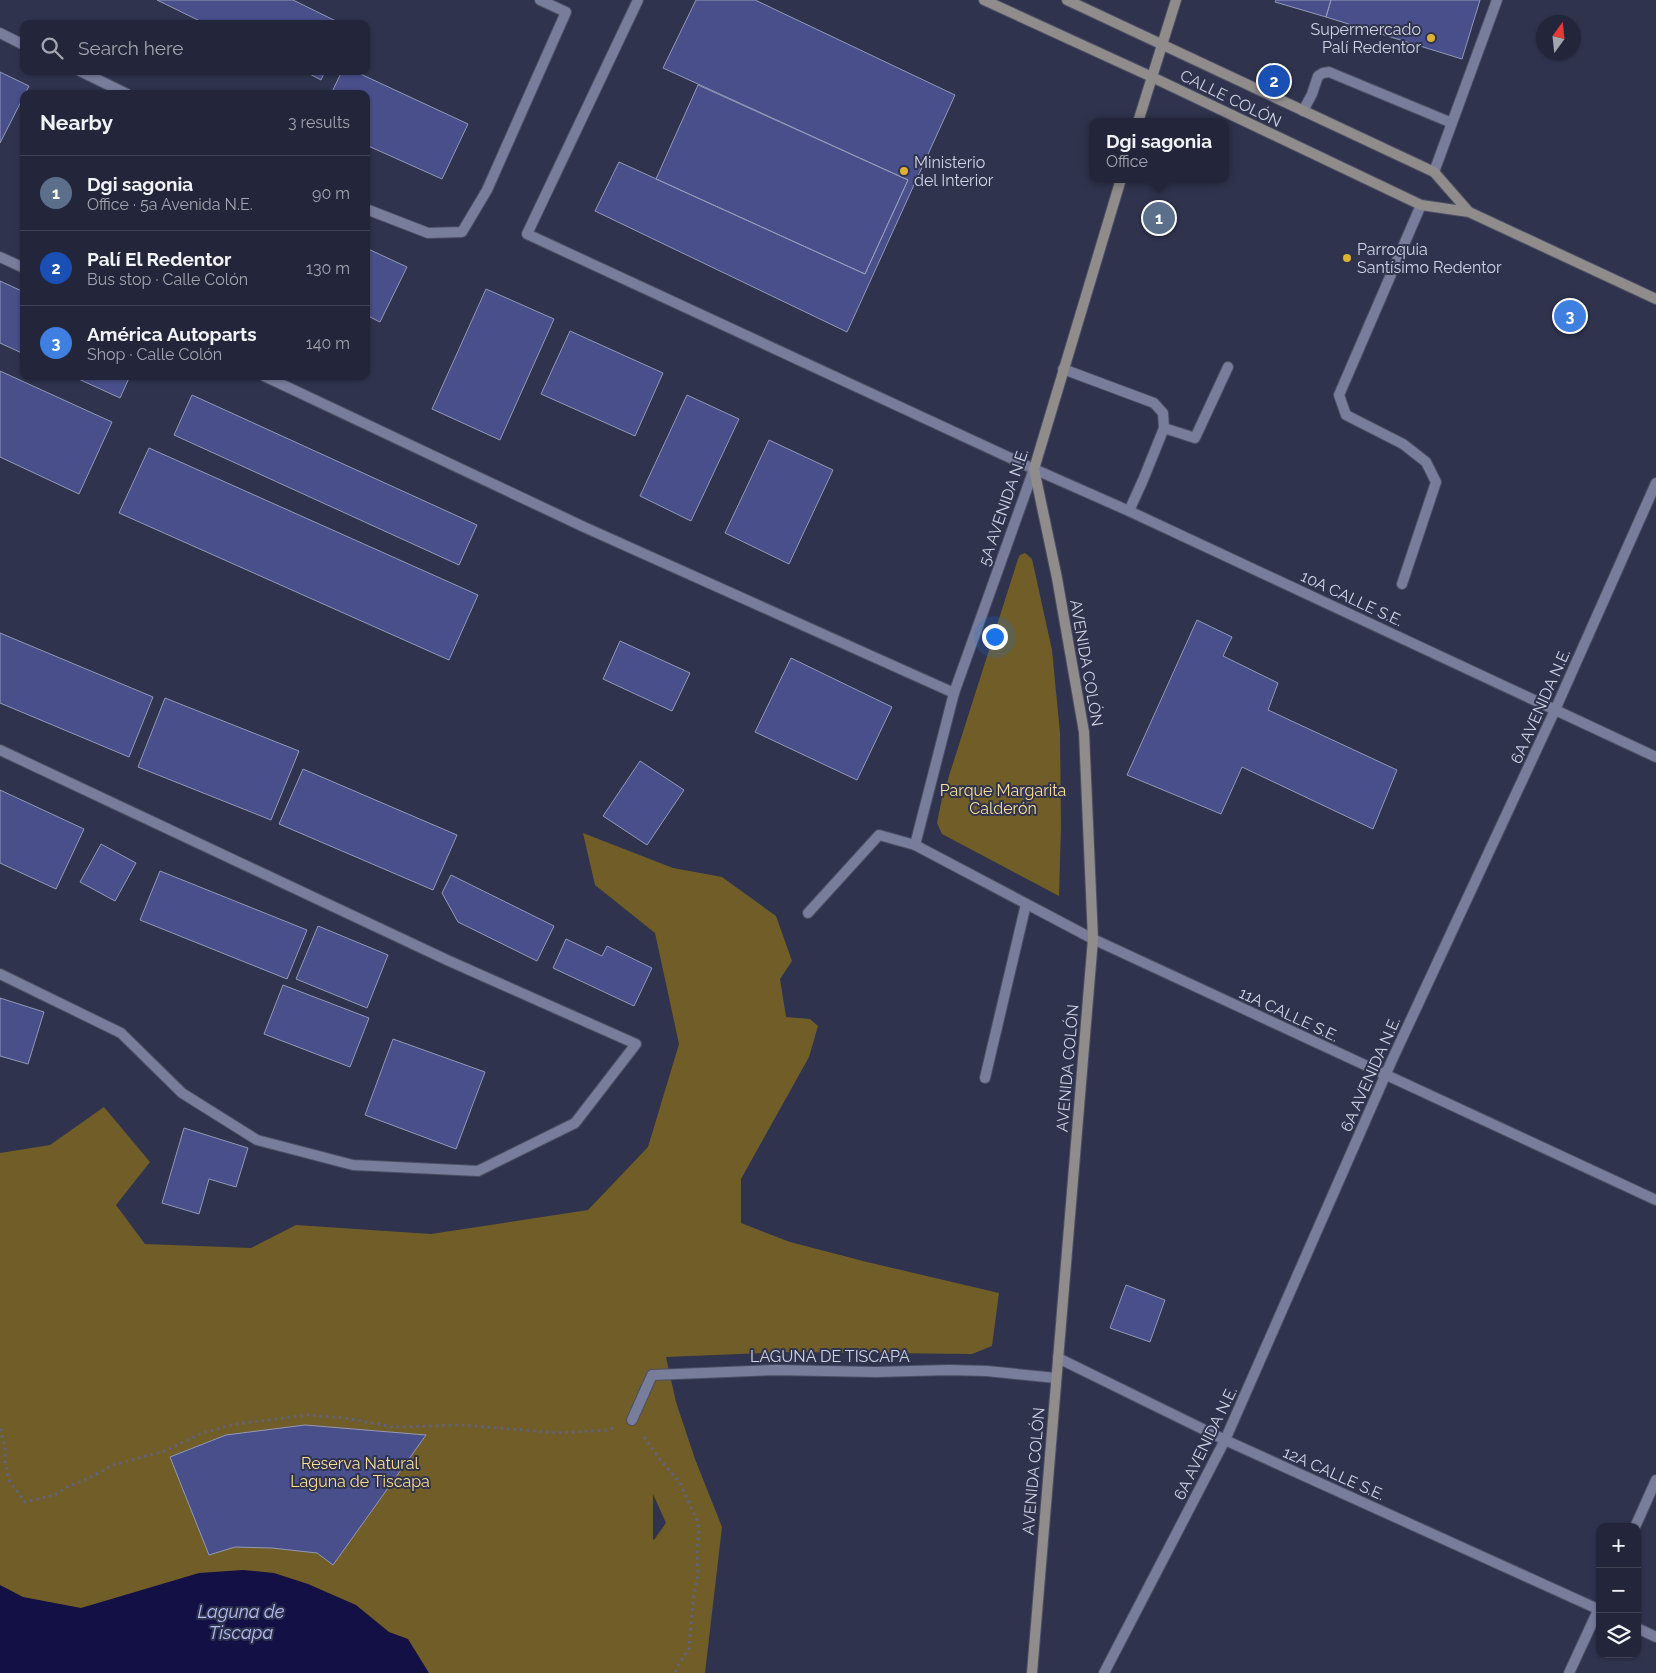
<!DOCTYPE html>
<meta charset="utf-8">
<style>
:root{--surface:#23263a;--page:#2b2e42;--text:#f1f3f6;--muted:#a3a5af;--line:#404354;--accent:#d93025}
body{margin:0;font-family:Raleway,sans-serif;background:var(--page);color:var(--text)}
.controls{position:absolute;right:15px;bottom:15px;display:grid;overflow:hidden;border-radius:10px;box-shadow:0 1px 4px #0004}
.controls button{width:45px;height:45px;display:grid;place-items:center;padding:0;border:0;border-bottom:1px solid var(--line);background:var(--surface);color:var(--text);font:25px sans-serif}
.compass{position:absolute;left:1536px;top:15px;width:45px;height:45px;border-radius:50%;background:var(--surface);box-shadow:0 1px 4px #0004;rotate:15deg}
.you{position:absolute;left:994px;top:636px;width:18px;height:18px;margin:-12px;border:4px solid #fff;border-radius:50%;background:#1a73e8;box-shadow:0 0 0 8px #1a73e833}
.badge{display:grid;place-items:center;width:32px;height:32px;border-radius:50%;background:var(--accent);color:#fff;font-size:16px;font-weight:700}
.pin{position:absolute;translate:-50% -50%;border:2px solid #fff;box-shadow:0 1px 5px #0006}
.popup{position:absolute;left:1089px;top:118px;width:140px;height:65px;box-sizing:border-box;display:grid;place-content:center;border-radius:10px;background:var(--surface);filter:drop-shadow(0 1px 4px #0005);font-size:16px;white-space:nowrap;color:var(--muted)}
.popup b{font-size:19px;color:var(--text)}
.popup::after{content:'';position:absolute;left:50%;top:100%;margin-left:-10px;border:10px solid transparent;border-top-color:var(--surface)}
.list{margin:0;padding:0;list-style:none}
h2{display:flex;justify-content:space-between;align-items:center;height:65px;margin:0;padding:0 20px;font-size:21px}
h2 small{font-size:16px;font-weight:400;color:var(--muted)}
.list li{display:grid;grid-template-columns:32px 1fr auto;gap:15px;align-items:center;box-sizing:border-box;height:75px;padding:0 20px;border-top:1px solid var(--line)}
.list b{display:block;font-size:19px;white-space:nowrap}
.list p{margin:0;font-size:16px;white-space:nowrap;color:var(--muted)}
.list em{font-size:16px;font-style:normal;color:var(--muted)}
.icon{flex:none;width:28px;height:28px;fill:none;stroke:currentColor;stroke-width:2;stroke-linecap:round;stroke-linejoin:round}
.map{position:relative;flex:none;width:1656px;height:1673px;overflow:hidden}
.search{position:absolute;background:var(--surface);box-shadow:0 1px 4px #0004;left:20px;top:20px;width:350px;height:55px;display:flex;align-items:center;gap:12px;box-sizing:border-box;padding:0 18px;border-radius:10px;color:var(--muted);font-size:19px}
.panel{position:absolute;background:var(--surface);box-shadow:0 1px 4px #0004;left:20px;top:90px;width:350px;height:290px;border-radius:10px}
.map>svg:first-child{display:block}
.green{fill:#715d27;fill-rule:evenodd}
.water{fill:#121045}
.building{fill:#484f8a;stroke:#9399b8}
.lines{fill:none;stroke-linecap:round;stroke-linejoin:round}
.lane-casing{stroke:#4b4f64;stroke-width:12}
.street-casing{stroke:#4b4f64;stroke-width:12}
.secondary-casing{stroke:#4b4f64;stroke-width:12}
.path{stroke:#60637b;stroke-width:3;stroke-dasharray:2.5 4;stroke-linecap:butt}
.lane{stroke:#777d9a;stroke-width:10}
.street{stroke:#777d9a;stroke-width:10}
.secondary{stroke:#908c8c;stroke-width:10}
.poi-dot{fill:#dcb233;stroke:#2f334d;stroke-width:2}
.labels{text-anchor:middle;stroke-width:4;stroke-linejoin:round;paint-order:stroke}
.poi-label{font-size:16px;fill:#d1d4e5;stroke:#2f334d;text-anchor:start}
.street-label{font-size:16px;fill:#d1d4e5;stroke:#2f334d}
.park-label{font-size:16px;fill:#fddf93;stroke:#2f334d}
.water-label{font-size:18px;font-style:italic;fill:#b5bff4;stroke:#2f334d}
</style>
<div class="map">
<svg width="1656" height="1673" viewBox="0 0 1656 1673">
<rect width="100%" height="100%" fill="#2f334d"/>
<path class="green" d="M1025,553L1032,559L1052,650L1060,733L1061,827L1059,896L942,834L937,823L942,798L1018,559L1020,555Z
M583,833L673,868L722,877L776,916L792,961L780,979L786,1017L810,1019L818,1026L809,1057L741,1179V1223L790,1242L867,1262L999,1293L992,1346L972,1354L791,1352L666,1357L676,1402L695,1459L722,1527L705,1673H0V1153L50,1145L104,1107L150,1162L116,1205L145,1244L251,1248L296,1225L431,1234L588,1210L648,1147L679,1044L655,933L595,885ZM653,1494L666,1523L654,1540L653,1539Z"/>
<path class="water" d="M243,1570L274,1573L308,1584L356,1605L389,1632L408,1639L429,1673H0V1585L23,1597L81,1608L199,1573Z"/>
<path class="building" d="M157,0H293L342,24H206Z
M696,0H755L955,95L847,332L595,211L619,162L865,274L908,180L663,68Z
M1276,0H1331L1326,17L1275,2Z
M1331,0H1480L1462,59L1326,17Z
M304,71H325L321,80Z
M342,71H354L468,124L442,179L366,145V94H331Z
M0,72L29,86L0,143Z
M698,85L908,180L865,274L656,179Z
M366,248L407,267L380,322L366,315Z
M0,281L24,292V354L0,343Z
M486,289L554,319L500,440L432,409Z
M570,331L663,373L635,436L541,394Z
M0,371L112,422L79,494L0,457Z
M72,376H130L120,398Z
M192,395L477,525L459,565L174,435Z
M687,395L739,419L691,521L640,496Z
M769,440L833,470L789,564L725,533Z
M149,448L478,595L449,660L119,513Z
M1197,620L1232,637L1223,656L1278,683L1268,710L1397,770L1373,829L1242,767L1221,814L1127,775Z
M0,633L153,697L129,757L0,703Z
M620,641L690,673L672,711L603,679Z
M791,658L892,707L857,780L755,732Z
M165,698L299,751L271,820L138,767Z
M640,761L684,790L647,845L603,816Z
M303,769L457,835L433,890L279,824Z
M0,790L84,829L56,889L0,863Z
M101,844L136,863L115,901L80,882Z
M160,871L307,930L287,979L140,920Z
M451,875L554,926L537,961L458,922L442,893Z
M318,926L388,955L367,1008L296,979Z
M566,939L602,956L607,946L652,968L634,1006L553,968Z
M283,985L369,1018L350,1067L264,1034Z
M0,998L44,1012L28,1064L0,1056Z
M393,1039L485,1072L456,1149L365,1115Z
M184,1128L248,1148L236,1187L209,1179L199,1214L162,1203Z
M1126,1285L1165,1300L1150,1342L1110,1328Z
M305,1425L426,1435L333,1565L317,1553L272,1548L235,1547L209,1555L170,1457L226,1435Z"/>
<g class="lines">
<defs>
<path id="lane" d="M638,0L527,234L1034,469
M0,33L24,45
M80,71L127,94
M1303,111L1312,94L1318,76L1323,73L1329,72L1452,123
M1434,172L1497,0
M366,209L428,233L462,232L487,190L566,12L540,0
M0,257L24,268
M1063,369L1154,403L1163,413L1164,428L1143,480L1129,511
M264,376L584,527L954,693
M1164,428L1195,438L1228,367
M1402,584L1436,482L1426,462L1403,444L1346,415L1339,395L1421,205
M0,750L447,960L636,1044L575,1123L478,1171L353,1165L257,1140L182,1093L121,1033L0,974
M808,913L879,835L915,845
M985,1078L1026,904
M632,1420L652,1375L775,1370L876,1372L949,1370L987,1371L1056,1378"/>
<path id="street" d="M1656,757L1129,511L1034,469L954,693L915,845L1093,939L1656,1200
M1058,1358L1225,1440L1600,1610
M1635,1527L1656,1480
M1637,1628L1656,1637
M1104,1673L1225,1440L1392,1060L1555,710L1656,483
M1569,1673L1600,1606"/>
<path id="secondary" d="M984,0L1152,77L1421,205L1469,212L1656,299
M1067,0L1434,172L1469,212
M1138,122L1176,0
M1032,1673L1093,939L1084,732L1057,578L1034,469L1121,179"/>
</defs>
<use href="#lane" class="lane-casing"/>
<use href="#street" class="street-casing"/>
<use href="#secondary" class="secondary-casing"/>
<path class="path" d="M0,1429L5,1447V1461L9,1480L25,1502L55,1495L69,1486L87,1479L113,1465L165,1451L202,1433L236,1424L308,1415L345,1418L393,1427L462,1425L558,1433L607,1430L613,1428
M644,1437L658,1457L680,1483L697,1520L699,1530L697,1553L698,1575L693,1600L689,1649L678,1665L675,1673"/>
<use href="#lane" class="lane"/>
<use href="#street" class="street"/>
<use href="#secondary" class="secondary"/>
</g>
<g class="poi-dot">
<circle cx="1431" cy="38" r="5"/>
<circle cx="904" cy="171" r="5"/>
<circle cx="1347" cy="258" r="5"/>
</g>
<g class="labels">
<g class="poi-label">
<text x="1421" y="35" text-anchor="end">Supermercado<tspan x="1421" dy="18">Palí Redentor</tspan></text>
<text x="914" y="168">Ministerio<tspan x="914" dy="18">del Interior</tspan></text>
<text x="1357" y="255">Parroquia<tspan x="1357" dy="18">Santísimo Redentor</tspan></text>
</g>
<g class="street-label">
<text transform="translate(1231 98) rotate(26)" y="6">CALLE COLÓN</text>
<text transform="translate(1003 507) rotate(-71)" y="6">5A AVENIDA N.E.</text>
<text transform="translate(1352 598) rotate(25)" y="6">10A CALLE S.E.</text>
<text transform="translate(1087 663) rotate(80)" y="6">AVENIDA COLÓN</text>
<text transform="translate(1540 706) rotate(-66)" y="6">6A AVENIDA N.E.</text>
<text transform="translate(1289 1014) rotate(25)" y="6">11A CALLE S.E.</text>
<text transform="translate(1067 1068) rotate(-85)" y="6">AVENIDA COLÓN</text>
<text transform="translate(1370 1074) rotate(-66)" y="6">6A AVENIDA N.E.</text>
<text x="830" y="1362">LAGUNA DE TISCAPA</text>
<text transform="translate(1205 1443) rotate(-64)" y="6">6A AVENIDA N.E.</text>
<text transform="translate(1033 1471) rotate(-85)" y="6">AVENIDA COLÓN</text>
<text transform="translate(1334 1473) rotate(24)" y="6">12A CALLE S.E.</text>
</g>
<g class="park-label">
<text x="1003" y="796">Parque Margarita<tspan x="1003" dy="18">Calderón</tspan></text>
<text x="360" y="1469">Reserva Natural<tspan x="360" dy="18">Laguna de Tiscapa</tspan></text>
</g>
<g class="water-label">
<text x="241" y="1618">Laguna de<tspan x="241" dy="21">Tiscapa</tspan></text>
</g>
</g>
</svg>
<div class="controls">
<button>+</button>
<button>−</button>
<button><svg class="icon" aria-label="layers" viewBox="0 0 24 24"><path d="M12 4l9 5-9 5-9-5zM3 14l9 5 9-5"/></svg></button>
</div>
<svg class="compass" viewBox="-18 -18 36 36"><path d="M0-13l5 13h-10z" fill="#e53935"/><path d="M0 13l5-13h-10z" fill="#a3a5af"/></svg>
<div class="you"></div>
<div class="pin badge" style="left:1159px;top:218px;background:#5c6f8a">1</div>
<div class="popup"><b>Dgi sagonia</b>Office</div>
<div class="pin badge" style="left:1274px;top:81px;background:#1a4fb4">2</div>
<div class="pin badge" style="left:1570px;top:316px;background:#3f7fe0">3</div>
<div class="search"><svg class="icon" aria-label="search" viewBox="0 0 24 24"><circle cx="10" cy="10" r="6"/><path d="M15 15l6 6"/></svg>Search here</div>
<section class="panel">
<h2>Nearby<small>3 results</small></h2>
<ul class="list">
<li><span class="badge" style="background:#5c6f8a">1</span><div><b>Dgi sagonia</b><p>Office · 5a Avenida N.E.</p></div><em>90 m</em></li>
<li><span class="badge" style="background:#1a4fb4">2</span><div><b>Palí El Redentor</b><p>Bus stop · Calle Colón</p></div><em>130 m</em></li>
<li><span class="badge" style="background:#3f7fe0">3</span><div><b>América Autoparts</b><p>Shop · Calle Colón</p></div><em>140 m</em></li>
</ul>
</section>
</div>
